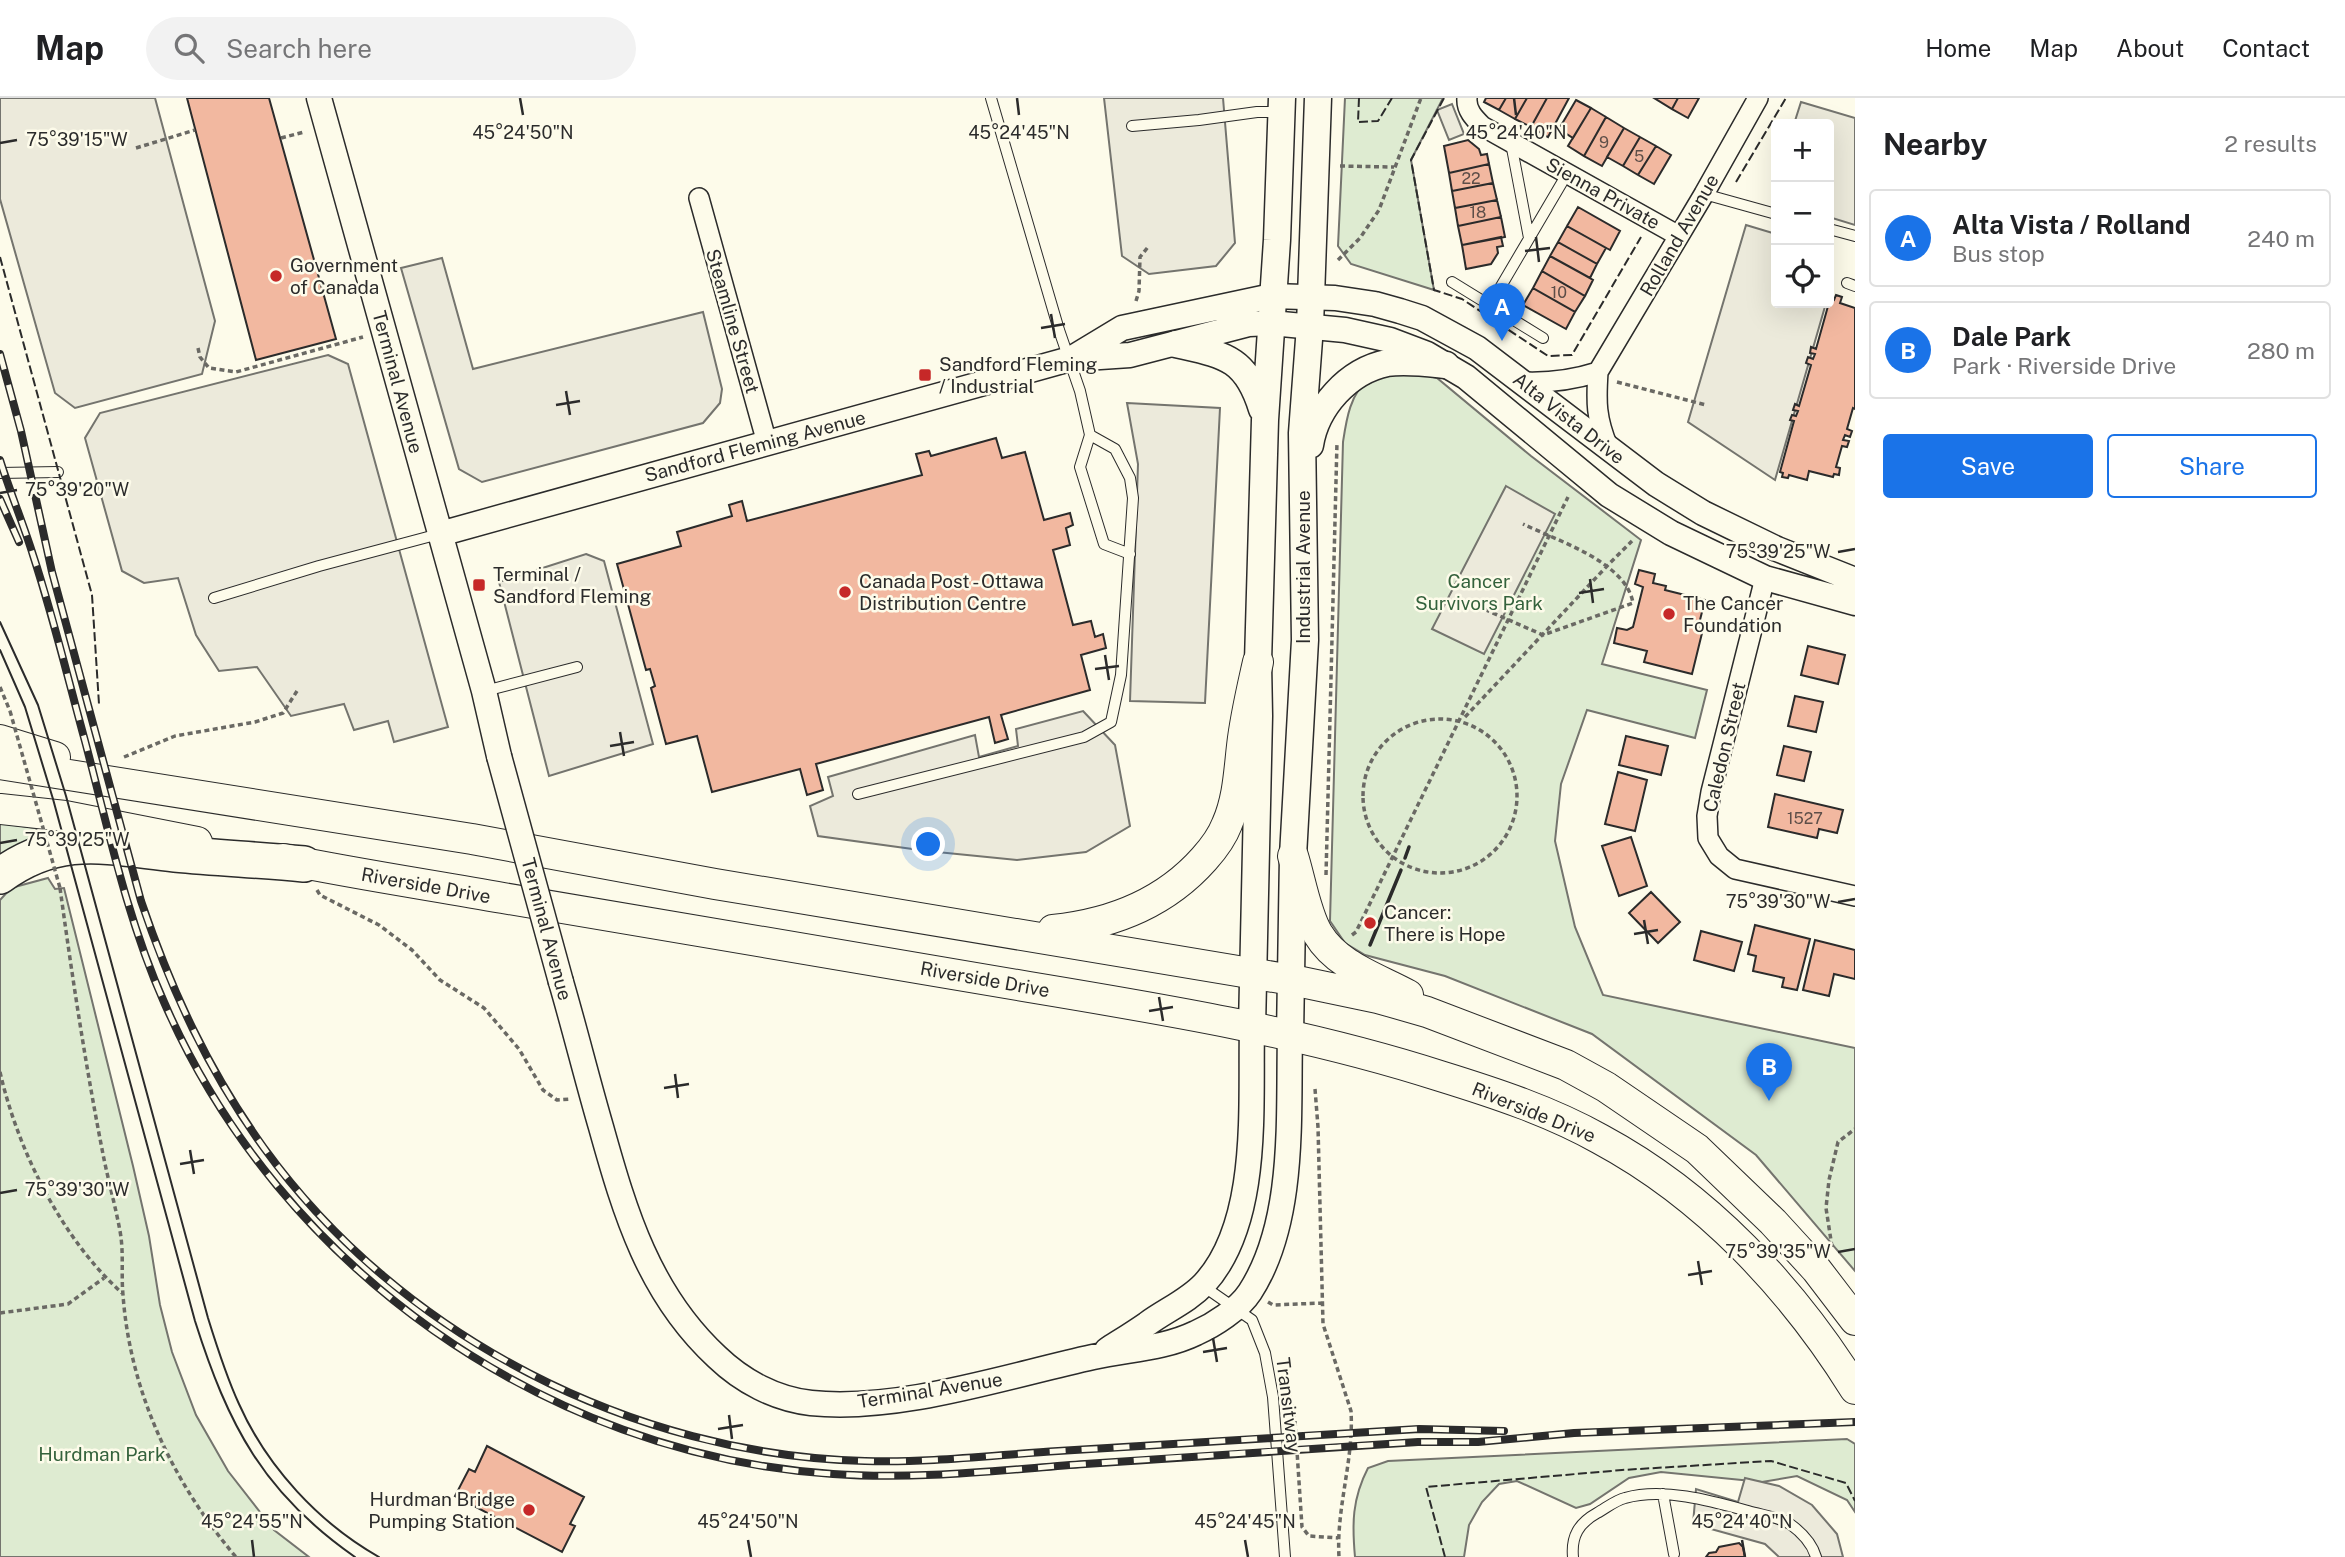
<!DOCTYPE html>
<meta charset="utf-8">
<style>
:root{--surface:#fff;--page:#f2f2f2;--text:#202124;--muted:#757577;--line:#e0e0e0;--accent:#1a73e8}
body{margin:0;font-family:"Public Sans",sans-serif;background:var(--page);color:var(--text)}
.controls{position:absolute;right:21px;top:21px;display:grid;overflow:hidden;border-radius:7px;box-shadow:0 7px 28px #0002}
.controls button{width:63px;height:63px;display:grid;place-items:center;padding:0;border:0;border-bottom:2px solid var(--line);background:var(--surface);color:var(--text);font:35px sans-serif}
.you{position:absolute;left:929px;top:747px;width:24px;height:24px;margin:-18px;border:5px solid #fff;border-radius:50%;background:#1a73e8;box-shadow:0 0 0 10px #1a73e833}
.badge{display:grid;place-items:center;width:46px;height:46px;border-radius:50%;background:var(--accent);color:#fff;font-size:23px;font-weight:700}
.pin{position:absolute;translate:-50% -58px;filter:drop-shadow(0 2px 4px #0008)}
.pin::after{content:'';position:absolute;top:37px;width:24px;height:21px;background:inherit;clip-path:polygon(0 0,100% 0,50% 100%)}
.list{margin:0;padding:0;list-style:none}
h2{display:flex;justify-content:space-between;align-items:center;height:91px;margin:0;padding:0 28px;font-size:30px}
h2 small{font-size:23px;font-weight:400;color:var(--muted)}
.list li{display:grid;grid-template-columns:46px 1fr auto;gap:21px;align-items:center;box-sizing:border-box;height:98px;margin:0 14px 14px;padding:0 14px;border:2px solid var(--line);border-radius:7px}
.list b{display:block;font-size:26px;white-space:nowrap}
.list p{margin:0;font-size:23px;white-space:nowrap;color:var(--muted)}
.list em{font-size:23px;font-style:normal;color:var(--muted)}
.actions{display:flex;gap:14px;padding:21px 28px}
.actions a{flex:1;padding:16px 0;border:2px solid var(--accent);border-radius:7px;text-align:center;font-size:24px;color:var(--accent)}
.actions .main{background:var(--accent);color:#fff}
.icon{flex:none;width:38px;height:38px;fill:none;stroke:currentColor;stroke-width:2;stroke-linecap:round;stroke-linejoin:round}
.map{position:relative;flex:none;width:1855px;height:1459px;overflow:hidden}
header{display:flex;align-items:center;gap:42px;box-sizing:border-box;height:98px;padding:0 35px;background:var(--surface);border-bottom:2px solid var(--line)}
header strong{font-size:33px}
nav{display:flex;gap:38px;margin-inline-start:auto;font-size:24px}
.search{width:490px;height:63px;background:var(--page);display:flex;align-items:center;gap:18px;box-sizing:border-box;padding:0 24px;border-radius:38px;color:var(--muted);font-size:26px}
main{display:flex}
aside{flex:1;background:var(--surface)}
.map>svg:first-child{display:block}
.green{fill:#deebd1;stroke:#74746e;stroke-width:2}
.parking{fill:#eceadb;stroke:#74746e;stroke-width:2}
.building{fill:#f2b8a0;stroke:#2b2b2b;stroke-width:2}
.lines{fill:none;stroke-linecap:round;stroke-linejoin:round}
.service-casing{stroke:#2b2b2b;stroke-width:12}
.minor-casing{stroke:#2b2b2b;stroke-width:22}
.tertiary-casing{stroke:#2b2b2b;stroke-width:27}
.secondary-casing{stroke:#2b2b2b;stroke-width:29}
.primary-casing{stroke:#2b2b2b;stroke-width:32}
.motorway-casing{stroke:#2b2b2b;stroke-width:38}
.path{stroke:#6a6964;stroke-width:3.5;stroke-dasharray:5 3.5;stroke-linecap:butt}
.service{stroke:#fdfbea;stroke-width:10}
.minor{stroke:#fdfbea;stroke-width:19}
.tertiary{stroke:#fdfbea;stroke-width:24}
.secondary{stroke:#fdfbea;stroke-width:26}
.primary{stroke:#fdfbea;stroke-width:30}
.motorway{stroke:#fdfbea;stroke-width:35}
.tram{stroke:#2b2b2b;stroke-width:2}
.rail-casing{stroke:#2b2b2b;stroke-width:8}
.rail{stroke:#fdfbea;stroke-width:5;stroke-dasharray:16;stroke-linecap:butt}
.tertiary-bridge-casing{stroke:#2b2b2b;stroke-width:27;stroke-linecap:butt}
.path-bridge{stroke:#6a6964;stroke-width:3.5;stroke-dasharray:5 3.5;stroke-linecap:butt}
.tertiary-bridge{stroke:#fdfbea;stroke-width:24}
.fence{stroke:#2b2b2b;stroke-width:2;stroke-dasharray:9 3.5;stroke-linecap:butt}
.wall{stroke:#2b2b2b;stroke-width:3.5}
.ticks{fill:none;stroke:#2b2b2b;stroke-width:2.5}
.poi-dot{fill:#c62828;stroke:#fdfbea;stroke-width:2.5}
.labels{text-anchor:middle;stroke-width:5;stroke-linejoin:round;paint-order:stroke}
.number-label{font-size:16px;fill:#5d4e48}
.street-label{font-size:19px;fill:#2b2b2b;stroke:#fdfbea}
.poi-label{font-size:19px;fill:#2b2b2b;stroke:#fdfbea;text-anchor:start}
.park-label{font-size:19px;fill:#34623c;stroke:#fdfbea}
.ticks-label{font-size:18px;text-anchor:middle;fill:#2b2b2b;stroke:#fdfbea;stroke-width:5;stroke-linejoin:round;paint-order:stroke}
</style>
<header>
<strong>Map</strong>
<div class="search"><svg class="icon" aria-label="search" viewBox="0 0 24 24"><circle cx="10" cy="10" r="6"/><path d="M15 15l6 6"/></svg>Search here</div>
<nav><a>Home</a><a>Map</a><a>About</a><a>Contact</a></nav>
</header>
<main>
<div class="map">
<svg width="1855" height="1459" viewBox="0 0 1855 1459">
<rect width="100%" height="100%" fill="#fdfbea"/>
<path class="green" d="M1345,0H1443L1411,62L1434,192L1351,166L1338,148Z
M1409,273L1437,280L1531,358L1641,442L1602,566L1707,592L1695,640L1587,612L1561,686L1555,743L1575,829L1603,897L1855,950V1173L1756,1057L1592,936L1445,878L1365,857L1345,845L1330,823L1343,344C1346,324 1350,294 1369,282C1379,276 1397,275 1409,273Z
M0,725L36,730L41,748L0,759Z
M48,780L55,791L64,790L133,1068L149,1138L160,1207L172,1254L196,1317L228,1373L274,1432L309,1459H0V802L11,790Z
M1847,1341L1855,1346V1414L1847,1402L1797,1378L1762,1384L1661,1374L1629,1380L1590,1406L1576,1410L1517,1383L1499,1386L1482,1404L1469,1427L1464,1459H1355C1352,1426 1352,1401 1368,1370L1388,1363Z"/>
<path class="parking" d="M0,0H155L215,223L202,276L75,310L55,295L0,101Z
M1104,0H1223L1235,145L1216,168L1149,176L1122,158Z
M1801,4L1855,20V127L1829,119V26H1794Z
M1452,6L1464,36L1449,42L1437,12Z
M1746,127L1776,136V205H1826L1775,382L1688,324Z
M442,160L473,271L703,214L722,291L720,305L703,325L482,384L459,371L401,170Z
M328,257L348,266L448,629L394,644L388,623L354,632L344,606L291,618L257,569L219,573L196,537L178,480L144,485L122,473L85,340L100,315Z
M1127,305L1220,310L1205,605L1130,603L1138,366Z
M1506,388L1555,416L1484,556L1432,531Z
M586,456L604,463L653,646L549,678L499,484Z
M1083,613L1115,647L1130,728L1086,754L1017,762L927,753L818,738L810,708L833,698L828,679L975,637L979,659L1018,648L1016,631Z
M1745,1380L1779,1388L1812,1407L1837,1436L1843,1459H1779L1765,1446L1693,1426L1696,1391L1738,1404Z"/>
<path class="building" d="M187,0H269L336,241L256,262Z
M1486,0H1506L1499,12L1484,4Z
M1506,0H1527L1515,21L1499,12Z
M1527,0H1547L1531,29L1515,21Z
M1547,0H1569L1548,39L1531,29Z
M1654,0H1678L1672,11Z
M1678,0H1699L1688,20L1672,11Z
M1576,2L1591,10L1573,40L1559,31Z
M1591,10L1606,19L1584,58L1568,48Z
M1606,19L1624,30L1602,68L1584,58Z
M1624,30L1640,39L1623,68L1607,59Z
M1640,39L1656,48L1638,77L1623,68Z
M1468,42L1479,51L1481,57L1487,56L1489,66L1449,75L1444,48Z
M1656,48L1671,57L1654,86L1638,77Z
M1489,66L1493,85L1452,93L1449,75Z
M1493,85L1497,102L1455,110L1452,93Z
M1497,102L1501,119L1458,128L1455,110Z
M1578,109L1620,133L1610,152L1567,128Z
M1501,119L1505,139L1462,147L1458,128Z
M1567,128L1606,150L1597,166L1558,144Z
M1501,139L1503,148L1497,149L1498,155L1491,166L1466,171L1462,147Z
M1558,144L1597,166L1590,180L1550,158Z
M1550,158L1593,182L1585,198L1542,173Z
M1542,173L1585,198L1575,214L1533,190Z
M1533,190L1575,214L1566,231L1523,207Z
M1836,197L1842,199L1840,205L1855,210V311L1853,310L1847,331L1852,333L1850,339L1845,337L1843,342L1849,343L1847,349L1842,348L1836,369L1840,370L1839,377L1834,376L1833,379L1809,373L1807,382L1789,377L1788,380L1782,379L1783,375L1780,374L1794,323L1790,322L1792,317L1796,318L1798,313L1793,312L1795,306L1799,308L1811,267L1806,265L1808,259L1813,261L1815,256L1810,255L1811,249L1816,251L1830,201L1834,202Z
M996,340L1002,360L1025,354L1044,422L1070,415L1073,427L1066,430L1070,447L1053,452L1073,527L1091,523L1095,539L1103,536L1106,550L1081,557L1090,592L1001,617L1008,641L995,645L989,619L816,666L823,692L807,697L800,671L712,694L697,638L666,646L651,590L655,588L650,571L646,572L617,466L681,448L677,434L732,418L729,407L742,403L747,423L922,377L916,356L929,353L931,358Z
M1639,472L1655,476L1653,485L1666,488L1665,492L1705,502L1698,530L1703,531L1692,576L1644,564L1647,553L1614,545L1617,530L1627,532L1633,529L1643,489L1635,486Z
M1808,548L1845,557L1838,586L1801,577Z
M1795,598L1823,604L1816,634L1788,628Z
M1626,638L1668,648L1661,677L1619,667Z
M1784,648L1811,654L1804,683L1777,677Z
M1618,674L1647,682L1635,733L1605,726Z
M1775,696L1843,712L1837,735L1819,731L1817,740L1768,729Z
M1631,739L1647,788L1619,798L1602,748Z
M1651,794L1680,824L1658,845L1629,815Z
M1755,827L1810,841L1797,892L1782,889L1784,880L1753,873L1756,858L1748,856Z
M1701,833L1742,844L1734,873L1694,862Z
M1815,842L1855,852V881L1834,876L1829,898L1803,892Z
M487,1348L584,1399L570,1426L575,1428L562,1454L455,1398L469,1371L475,1374Z
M1739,1445L1743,1449L1745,1459H1706L1709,1455L1716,1454L1719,1449Z"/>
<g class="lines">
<defs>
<path id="service" d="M991,0L1059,232L1080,293L1090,337L1080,369L1104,446L1130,456
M1132,28L1199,22L1257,14H1281
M1511,45L1529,140
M1704,96L1776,116
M1829,131L1855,138
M1452,184L1543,240
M1847,185L1855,188
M1490,207L1567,76
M0,375L58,374
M214,500L319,468L439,436
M485,593L577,569
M858,696L1084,639L1111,624L1121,577L1133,400L1130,380L1115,351L1090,337
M1203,1188L1252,1222L1265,1255L1273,1299L1285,1459
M1663,1396L1674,1456
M1573,1459C1571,1438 1579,1425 1597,1415C1606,1410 1616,1402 1625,1400C1663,1389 1712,1403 1748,1413C1761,1417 1779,1419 1790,1426C1801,1434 1812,1445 1816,1459"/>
<path id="minor" d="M1467,0C1466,12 1474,20 1482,28L1679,138
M699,100L767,345
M1524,284C1551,285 1573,282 1598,274
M1608,349C1596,320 1596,304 1598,274L1704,96L1758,0
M1765,480L1711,694L1707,718L1708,740L1719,758L1735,771L1855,798"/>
<path id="tertiary" d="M319,0L484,593L499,658
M1074,259L1122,230L1272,198L1335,200L1375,206L1400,213L1422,220L1477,250L1656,386L1703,415L1777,451L1855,482
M440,436L1070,261L1130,257L1249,226L1271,225L1345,232L1390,242L1427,256L1466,279L1609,397L1671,435L1765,480L1855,505
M561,884C575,932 587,981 601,1029C625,1115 649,1196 717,1259C742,1283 775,1301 811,1305C900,1314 1006,1278 1093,1259C1128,1251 1163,1251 1196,1235C1214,1227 1239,1211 1250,1194C1296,1123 1288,1018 1290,938
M1107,1252C1121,1243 1134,1235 1147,1226C1166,1212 1188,1203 1204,1186C1261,1124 1250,1007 1252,929"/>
<path id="secondary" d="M1176,246C1224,257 1246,259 1262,311
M1310,347C1316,309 1348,273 1387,265C1406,262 1427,265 1446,267
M1252,929L1259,618L1258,564L1265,322L1277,142L1282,0
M1290,938L1293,758L1305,542L1302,335L1310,228L1318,0"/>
<path id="primary" d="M0,642L55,659
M0,666L472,741L715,786L1292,882L1378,900L1427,914L1566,967L1606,989L1697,1051L1773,1124L1816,1171L1855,1222
M0,711L65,718L197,744
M1293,758C1300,780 1306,817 1318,836C1337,868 1377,880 1408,897
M283,761C356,776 430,787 503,800C679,831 854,859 1029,889C1168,912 1306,935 1440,978C1495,995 1550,1013 1600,1041C1706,1098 1792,1190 1855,1291
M1053,832C1112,826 1164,806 1204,761C1213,751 1222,739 1227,726C1238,701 1239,674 1242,648C1245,620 1252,591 1258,564"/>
<path id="motorway" d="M0,778C60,734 108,749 175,756C218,760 261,762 304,766"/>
</defs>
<use href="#service" class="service-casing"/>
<use href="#minor" class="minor-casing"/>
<use href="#tertiary" class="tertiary-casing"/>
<use href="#secondary" class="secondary-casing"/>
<use href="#primary" class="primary-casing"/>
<use href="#motorway" class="motorway-casing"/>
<path class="path" d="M281,40L304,34
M136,50L195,32
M1340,68L1394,69
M1338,162L1360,140L1379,112L1421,0
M1136,203L1139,193L1140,159L1148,149
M198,250L200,259L209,270L236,274L363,239
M1617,284L1706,307
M1477,508L1543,537L1633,505C1626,464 1558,443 1523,426
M0,589L10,613
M1465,619L1608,467L1632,443
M1363 698a77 77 0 1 1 154 0a77 77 0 1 1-154 0Z
M124,659L175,638L255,624L283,615L297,593
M1326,777L1337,344
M60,790C72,877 85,964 102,1051C107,1078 115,1106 120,1133C124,1155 121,1175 123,1197C130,1294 173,1385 236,1459
M317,792L320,797L379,827L412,852L440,882L484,910L519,951L543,992L557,1002L570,1001
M1352,837L1356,834L1568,399
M0,974C18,1053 62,1141 122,1195
M1315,991L1318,1029L1323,1226L1351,1313C1354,1362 1336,1410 1339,1459
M1832,1149L1826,1110L1829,1082L1838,1044L1855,1031
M1268,1204L1273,1207L1322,1205
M0,1215L68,1206L104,1180
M1290,1298L1295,1323L1302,1429L1309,1438L1338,1440"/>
<use href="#service" class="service"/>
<use href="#minor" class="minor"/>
<use href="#tertiary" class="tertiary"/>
<use href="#secondary" class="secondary"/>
<use href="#primary" class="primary"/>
<use href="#motorway" class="motorway"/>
<path class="tram" d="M0,524L38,607L66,698L208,1220C217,1249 226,1278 239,1306C267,1369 319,1425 379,1459
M0,552L25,609L53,701L195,1223C228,1327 263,1395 355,1459"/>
<defs>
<path id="rail" d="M0,256L21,333L52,474L141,803C172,894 208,972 264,1050C401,1239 633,1357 865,1363C929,1365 994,1357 1058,1353C1178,1346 1298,1338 1419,1331L1504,1333
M0,362C10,394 23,425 33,457C53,518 68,581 85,643C108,730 127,821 164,904C279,1169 544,1357 833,1376C917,1382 1001,1372 1085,1366C1196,1358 1307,1351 1418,1344H1478L1574,1335L1855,1324
M0,401L19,444"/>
</defs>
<use href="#rail" class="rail-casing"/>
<use href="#rail" class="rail"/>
<defs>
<path id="tertiary-bridge" d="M499,658L561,884"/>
</defs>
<use href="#tertiary-bridge" class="tertiary-bridge-casing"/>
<path class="path-bridge" d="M10,613L60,790"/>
<use href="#tertiary-bridge" class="tertiary-bridge"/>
<path class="fence" d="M1359,0L1358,24L1378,23L1392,0
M1444,0L1411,62L1434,192L1462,201L1548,258L1572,257L1641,139
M1736,84L1786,0
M0,159L92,497L99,606
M1445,1459L1426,1389L1622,1372L1771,1363L1846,1385L1855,1403"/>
<path class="wall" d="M1405,760L1409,749
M1370,847L1401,772"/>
</g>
<path class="ticks" d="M520,0L523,17M1017,0L1019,17M1514,0L1516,17M0,45L17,42M1536,139L1539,164M1525,153L1550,150M1051,216L1055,240M1041,230L1065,226M566,293L570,317M556,307L580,303M0,395L17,392M1838,454L1855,451M1590,481L1593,505M1579,495L1604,491M1105,557L1109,582M1095,571L1119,568M620,634L624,658M610,648L634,644M0,745L17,742M1838,804L1855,801M1644,822L1648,846M1634,836L1658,832M1159,899L1163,923M1149,913L1173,909M675,976L678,1000M664,990L689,986M190,1052L194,1076M180,1066L204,1062M0,1095L17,1092M1838,1154L1855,1151M1698,1163L1702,1187M1688,1177L1712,1173M1213,1240L1217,1264M1203,1254L1227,1250M729,1317L732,1341M718,1331L743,1327M252,1442L254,1459M748,1442L751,1459M1245,1442L1248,1459M1742,1442L1745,1459"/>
<g class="poi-dot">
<circle cx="276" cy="178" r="7"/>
<rect x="918" y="270" width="14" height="14" rx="3.5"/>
<rect x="472" y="480" width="14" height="14" rx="3.5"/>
<circle cx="845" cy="494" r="7"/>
<circle cx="1669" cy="516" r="7"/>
<circle cx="1370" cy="825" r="7"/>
<circle cx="529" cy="1412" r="7"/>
</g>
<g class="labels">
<g class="number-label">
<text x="1604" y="50">9</text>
<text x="1639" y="64">5</text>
<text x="1471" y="86">22</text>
<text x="1478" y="120">18</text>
<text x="1559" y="200">10</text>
<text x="1805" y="726">1527</text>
</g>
<g class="street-label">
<text transform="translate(1603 95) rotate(29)" y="7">Sienna Private</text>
<text transform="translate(1679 137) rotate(-60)" y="7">Rolland Avenue</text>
<text transform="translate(733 223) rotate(74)" y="7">Steamline Street</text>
<text transform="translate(398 284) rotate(75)" y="7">Terminal Avenue</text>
<text transform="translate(1569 320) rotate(38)" y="7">Alta Vista Drive</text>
<text transform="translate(755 348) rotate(-15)" y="7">Sandford Fleming Avenue</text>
<text transform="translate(1303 469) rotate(-90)" y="7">Industrial Avenue</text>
<text transform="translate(1724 649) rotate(-77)" y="7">Caledon Street</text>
<text transform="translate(426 787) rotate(10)" y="7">Riverside Drive</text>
<text transform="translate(547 831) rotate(75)" y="7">Terminal Avenue</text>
<text transform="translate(985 881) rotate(10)" y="7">Riverside Drive</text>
<text transform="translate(1534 1014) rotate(22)" y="7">Riverside Drive</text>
<text transform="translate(930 1292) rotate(-9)" y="7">Terminal Avenue</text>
<text transform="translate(1289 1307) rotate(83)" y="7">Transitway</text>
</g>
<g class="poi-label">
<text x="290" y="174">Government<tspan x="290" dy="22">of Canada</tspan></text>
<text x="939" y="273">Sandford Fleming<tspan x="939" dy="22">/ Industrial</tspan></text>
<text x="493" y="483">Terminal /<tspan x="493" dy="22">Sandford Fleming</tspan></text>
<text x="859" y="490">Canada Post - Ottawa<tspan x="859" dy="22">Distribution Centre</tspan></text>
<text x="1683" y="512">The Cancer<tspan x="1683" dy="22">Foundation</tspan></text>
<text x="1384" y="821">Cancer:<tspan x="1384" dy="22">There is Hope</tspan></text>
<text x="515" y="1408" text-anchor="end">Hurdman Bridge<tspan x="515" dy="22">Pumping Station</tspan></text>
</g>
<g class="park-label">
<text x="1479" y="490">Cancer<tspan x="1479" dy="22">Survivors Park</tspan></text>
<text x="102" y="1363">Hurdman Park</text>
</g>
</g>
<g class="ticks-label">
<text x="523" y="41">45°24'50"N</text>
<text x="1019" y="41">45°24'45"N</text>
<text x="1516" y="41">45°24'40"N</text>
<text x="77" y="48">75°39'15"W</text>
<text x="77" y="398">75°39'20"W</text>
<text x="1778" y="460">75°39'25"W</text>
<text x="77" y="748">75°39'25"W</text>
<text x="1778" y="810">75°39'30"W</text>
<text x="77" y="1098">75°39'30"W</text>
<text x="1778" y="1160">75°39'35"W</text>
<text x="252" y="1430">45°24'55"N</text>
<text x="748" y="1430">45°24'50"N</text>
<text x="1245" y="1430">45°24'45"N</text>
<text x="1742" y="1430">45°24'40"N</text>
</g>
</svg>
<div class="controls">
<button>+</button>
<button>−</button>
<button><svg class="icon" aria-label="locate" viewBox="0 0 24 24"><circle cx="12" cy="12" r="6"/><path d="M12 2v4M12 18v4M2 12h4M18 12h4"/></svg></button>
</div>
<div class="you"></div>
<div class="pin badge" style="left:1502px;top:243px">A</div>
<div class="pin badge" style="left:1769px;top:1003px">B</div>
</div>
<aside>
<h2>Nearby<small>2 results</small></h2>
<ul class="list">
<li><span class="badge">A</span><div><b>Alta Vista / Rolland</b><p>Bus stop</p></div><em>240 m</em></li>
<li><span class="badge">B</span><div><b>Dale Park</b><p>Park · Riverside Drive</p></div><em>280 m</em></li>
</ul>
<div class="actions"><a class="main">Save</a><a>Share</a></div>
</aside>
</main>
